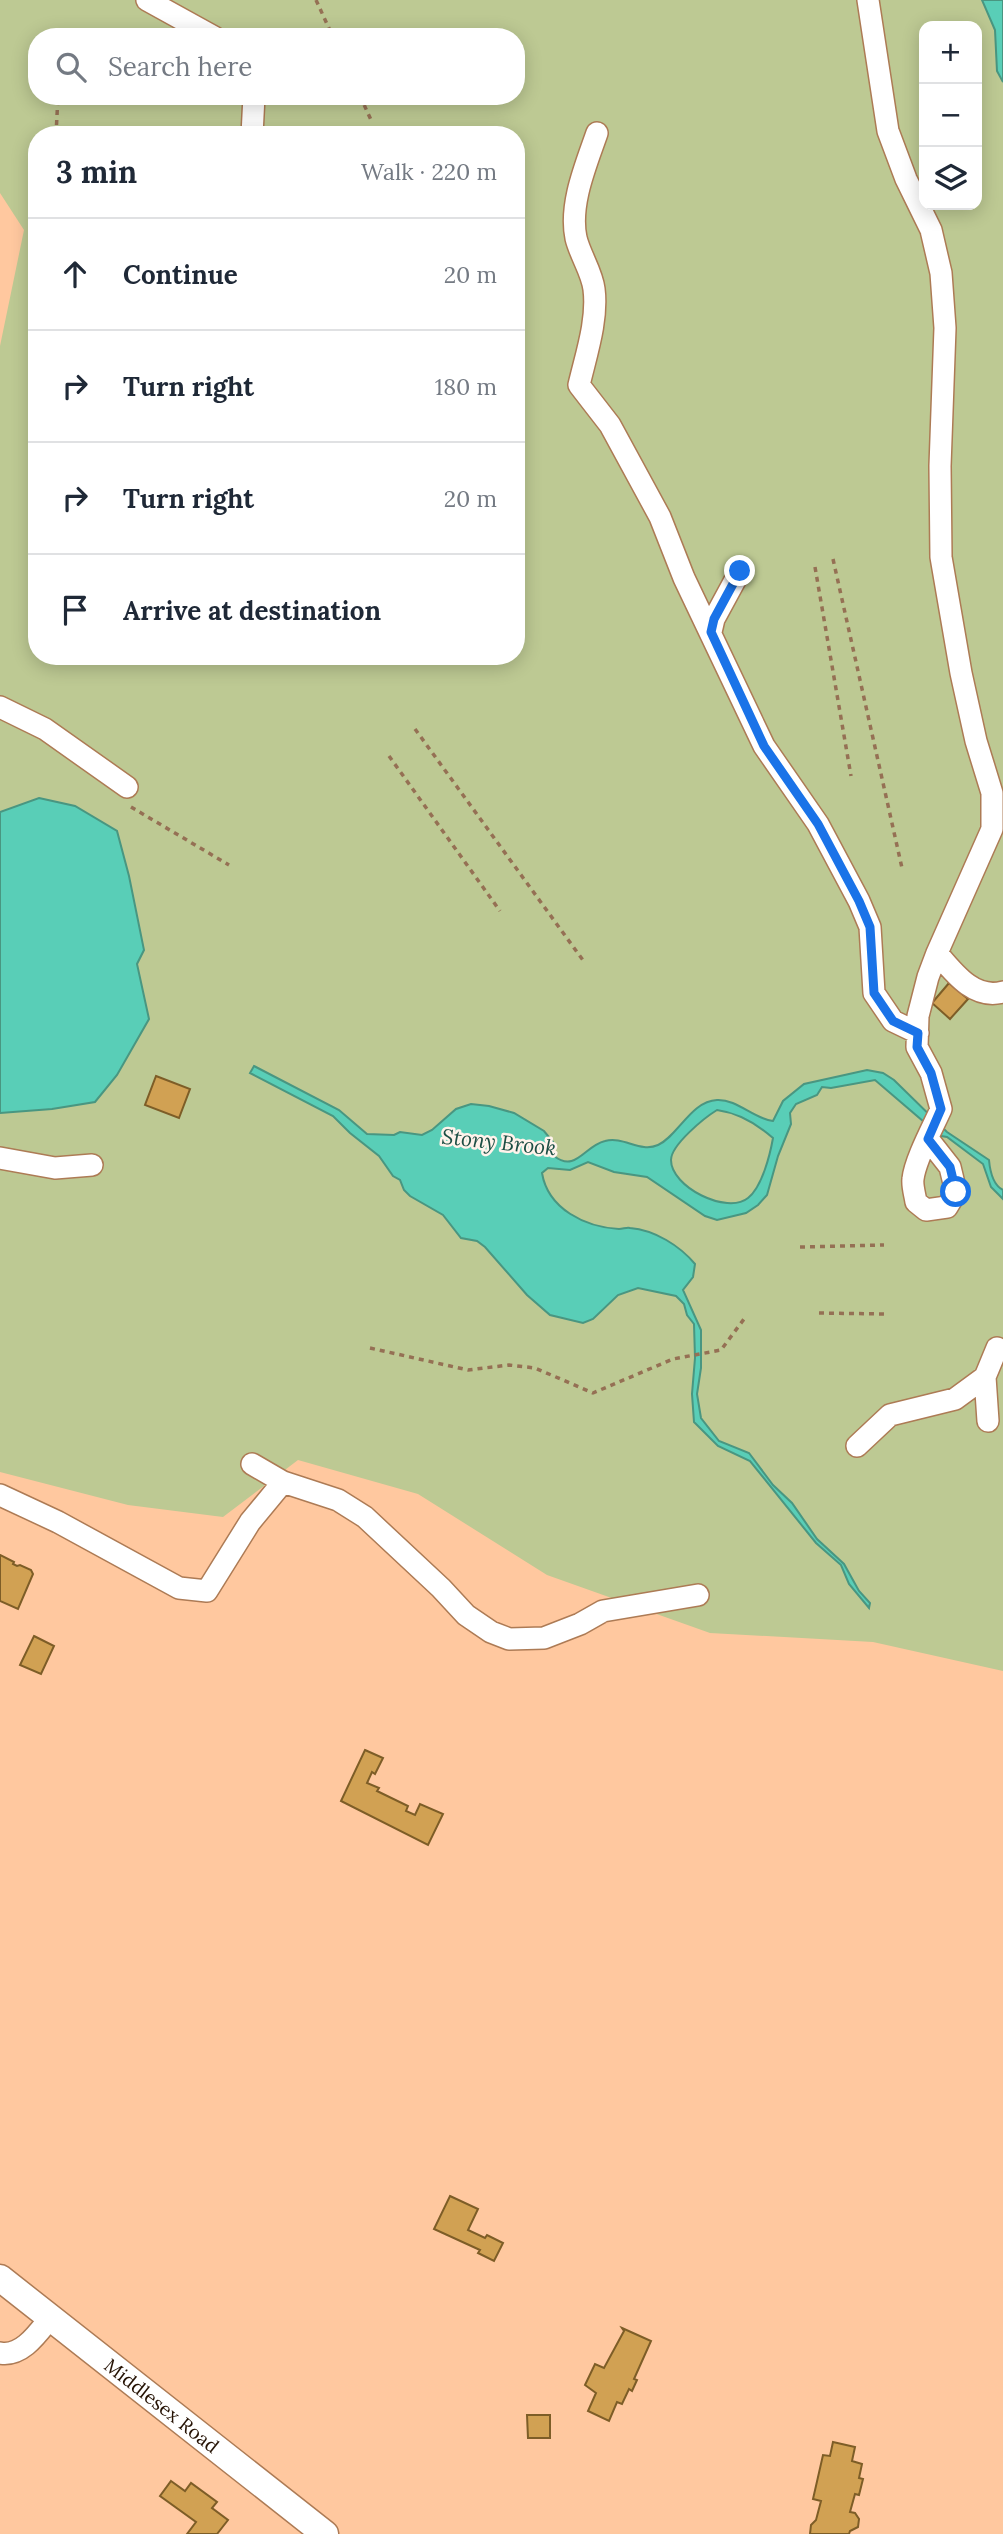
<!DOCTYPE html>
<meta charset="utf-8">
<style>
body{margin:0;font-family:Lora,serif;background:#f6f6f7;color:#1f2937}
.controls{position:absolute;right:21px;top:21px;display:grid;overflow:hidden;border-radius:14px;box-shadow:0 4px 18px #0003}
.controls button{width:63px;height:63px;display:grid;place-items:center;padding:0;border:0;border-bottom:2px solid #e0e1e3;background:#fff;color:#1f2937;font:35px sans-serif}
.stop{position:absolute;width:21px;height:21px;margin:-16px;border:5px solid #1a73e8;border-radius:50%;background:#fff}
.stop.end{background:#1a73e8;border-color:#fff;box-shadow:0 2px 7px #0008}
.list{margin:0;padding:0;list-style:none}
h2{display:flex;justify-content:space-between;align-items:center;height:91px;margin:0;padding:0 28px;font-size:30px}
h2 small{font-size:23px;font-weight:400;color:#747a83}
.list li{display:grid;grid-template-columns:46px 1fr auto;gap:21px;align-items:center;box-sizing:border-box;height:112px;padding:0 28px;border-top:2px solid #e0e1e3}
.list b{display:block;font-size:26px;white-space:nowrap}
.list em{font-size:23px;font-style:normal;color:#747a83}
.icon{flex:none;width:38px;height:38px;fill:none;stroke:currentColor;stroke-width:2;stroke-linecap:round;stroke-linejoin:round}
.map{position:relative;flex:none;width:1003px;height:2534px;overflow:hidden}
.search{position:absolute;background:#fff;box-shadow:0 4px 18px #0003;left:28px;top:28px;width:497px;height:77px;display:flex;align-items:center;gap:18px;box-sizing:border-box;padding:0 24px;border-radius:28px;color:#747a83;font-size:26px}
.panel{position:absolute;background:#fff;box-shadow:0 4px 18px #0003;left:28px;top:126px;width:497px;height:539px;border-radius:28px}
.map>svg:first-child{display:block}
.green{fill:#bdc993;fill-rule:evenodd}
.water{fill:#59ceb7;stroke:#499681;stroke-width:2;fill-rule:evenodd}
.building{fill:#d1a153;stroke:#7d5d27;stroke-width:2}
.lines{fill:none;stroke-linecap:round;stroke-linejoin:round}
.minor-casing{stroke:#ad7b55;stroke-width:24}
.major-casing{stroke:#ad7b55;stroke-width:29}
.path{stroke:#957054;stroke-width:3.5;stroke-dasharray:5 5;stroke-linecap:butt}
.minor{stroke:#fff;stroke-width:21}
.major{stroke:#fff;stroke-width:26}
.route{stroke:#1a73e8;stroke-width:9}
.labels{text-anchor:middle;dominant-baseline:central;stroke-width:5;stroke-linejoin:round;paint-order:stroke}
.street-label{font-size:19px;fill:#251204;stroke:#fff3eb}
.water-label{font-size:21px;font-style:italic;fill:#1c4e44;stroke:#fff3eb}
</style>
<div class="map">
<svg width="1003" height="2534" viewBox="0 0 1003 2534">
<rect width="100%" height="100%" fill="#ffc89f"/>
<!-- green -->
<path class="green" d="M0,0H1003V1671L873,1642L710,1633L547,1575L418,1494L298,1460L223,1517L128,1505L0,1472V346L24,230L0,193ZM924,26H977V205H924ZM37,37H516V96H37ZM37,135H516V656H37Z"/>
<!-- water -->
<path class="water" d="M982,0H1003V82L997,71L995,30Z
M39,798L75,806L117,831L129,876L144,950L137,964L149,1019L117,1075L95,1102L52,1109L0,1113V812Z
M254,1066L339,1110L367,1134L394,1135L400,1132L422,1135L432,1130L456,1109L471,1104L489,1106L514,1113L544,1131L553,1142L554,1156C576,1173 584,1146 605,1141C624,1136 640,1153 658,1145C678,1136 691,1101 717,1100C737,1099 754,1119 773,1121L783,1101L804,1084L867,1070L883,1073L894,1080L947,1132L989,1160C990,1171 993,1185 1003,1190V1199L991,1187L983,1164L947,1137L935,1135L924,1122L875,1080L831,1088L822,1087L817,1095L796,1104L790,1113L791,1124L778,1156L767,1195L758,1205L746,1213L717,1220L705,1216L647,1177L614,1172L588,1162L570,1170L548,1168L542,1173C548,1209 585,1227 619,1229C623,1229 627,1227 630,1228C655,1230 680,1246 695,1264L693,1277L683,1290L701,1330V1368L697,1394L701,1418L719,1441L749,1453L773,1485L792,1503L817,1539L844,1564L859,1591L870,1603L869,1608L849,1584L841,1565L816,1543L750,1461L718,1446L694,1422L692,1394L695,1358L694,1324L687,1315L684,1304L676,1296L638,1288L618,1295L593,1319L583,1323L550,1315L527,1295L485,1247L477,1241L461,1238L443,1215L410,1196L404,1190L400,1180L393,1176L379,1156L350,1133L333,1116L250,1073ZM717,1110C739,1113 757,1124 773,1138C770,1155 762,1187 748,1198C727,1215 671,1187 671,1160C671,1145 704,1118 717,1110Z"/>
<!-- building -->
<path class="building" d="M949,983L968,999L950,1019L932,1003Z
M156,1076L190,1089L179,1118L145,1105Z
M0,1555L14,1562L13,1564L17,1566L20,1565L31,1570L33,1574L18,1609L0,1601Z
M34,1636L54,1646L41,1674L20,1665Z
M365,1750L383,1758L375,1774L372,1772L367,1783L379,1788L377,1791L408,1806L406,1811L415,1815L420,1804L443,1814L428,1845L341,1801Z
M450,2196L478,2209L468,2230L485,2238L487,2235L503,2243L494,2261L478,2253L480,2250L434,2229Z
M622,2328L651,2341L634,2379L637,2380L632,2391L629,2389L622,2404L617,2402L609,2421L588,2411L596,2393L585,2385L595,2364L604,2368L624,2331Z
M527,2415H550V2438H528Z
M833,2442L855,2447L852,2461L862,2464L859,2478L863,2479L859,2495L855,2494L850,2512L855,2513L859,2519L858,2527L850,2531L849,2534H810L811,2525L816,2520L821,2501L813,2499L823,2455L830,2456Z
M171,2481L185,2491L191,2483L217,2502L212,2508L228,2520L217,2534H187L196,2522L160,2496Z"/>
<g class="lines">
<defs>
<path id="minor" d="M147,0L214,37
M868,0L888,131L906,179L931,230L941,273L945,328L940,466L941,557L961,673L976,741L992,793V829L937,953L928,977L918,1016L917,1047L931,1073L941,1109C933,1127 915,1160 913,1179C912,1186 915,1195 916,1202L926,1210L947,1207L956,1192L950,1167L928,1139
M597,133C586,165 569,204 576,238C580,255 592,272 594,289C598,320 586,355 579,385L610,425L660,517L684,578L764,746L818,824L859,901L870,927L874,993L893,1021L918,1033
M252,135L254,96
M711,632L714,619L740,571
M0,707L45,729L127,787
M937,953C954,973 974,1000 1003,992
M0,1158L55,1168L92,1165
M988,1421L985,1377L997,1348
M857,1446L890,1415L955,1399L985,1377
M252,1464L283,1482L338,1500L365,1517L441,1588L466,1615L491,1632L509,1639L544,1638L580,1624L603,1611L698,1595
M0,1495L58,1522L179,1588L207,1591L250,1522L283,1482
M0,2353C22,2357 38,2333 50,2318"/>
<g id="major">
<path id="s1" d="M0,2278L325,2534"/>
</g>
</defs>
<!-- minor casing -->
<use href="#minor" class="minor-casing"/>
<!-- major casing -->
<use href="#major" class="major-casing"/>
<!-- path -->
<path class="path" d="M316,0L333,37
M360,96L372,122
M56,135L58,96
M833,559L902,868
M815,567L851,776
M415,729L585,963
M389,756L500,911
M131,807L229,865
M800,1247L884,1245
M819,1313L885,1314
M370,1348L468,1370L509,1365L535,1368L593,1393L673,1359L721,1350L744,1319"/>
<!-- minor -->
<use href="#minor" class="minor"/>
<!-- major -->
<use href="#major" class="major"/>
</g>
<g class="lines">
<!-- route -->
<path class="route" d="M740,571L714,619L711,632L764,746L818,824L859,901L870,927L874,993L893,1021L918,1033L917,1047L931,1073L941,1109L928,1139L950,1167L956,1192"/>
</g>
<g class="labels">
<!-- street labels -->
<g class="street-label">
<text stroke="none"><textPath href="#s1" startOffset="206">Middlesex Road</textPath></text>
</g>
<!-- water labels -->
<g class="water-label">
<text transform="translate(499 1142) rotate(6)">Stony Brook</text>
</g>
</g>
</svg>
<div class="controls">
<button>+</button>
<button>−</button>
<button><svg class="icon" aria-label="layers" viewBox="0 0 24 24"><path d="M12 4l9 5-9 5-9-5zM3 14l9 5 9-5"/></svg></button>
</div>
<div class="stop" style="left:956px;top:1192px"></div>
<div class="stop end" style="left:740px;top:571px"></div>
<div class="search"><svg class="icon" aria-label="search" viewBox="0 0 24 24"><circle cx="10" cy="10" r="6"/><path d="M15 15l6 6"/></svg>Search here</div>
<section class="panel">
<h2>3 min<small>Walk · 220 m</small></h2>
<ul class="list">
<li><svg class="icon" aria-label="ahead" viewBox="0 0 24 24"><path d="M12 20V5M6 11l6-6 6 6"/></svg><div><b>Continue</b></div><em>20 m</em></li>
<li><svg class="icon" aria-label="right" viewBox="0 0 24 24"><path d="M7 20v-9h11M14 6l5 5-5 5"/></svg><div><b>Turn right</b></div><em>180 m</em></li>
<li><svg class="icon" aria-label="right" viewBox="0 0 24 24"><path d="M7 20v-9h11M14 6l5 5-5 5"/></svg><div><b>Turn right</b></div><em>20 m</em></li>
<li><svg class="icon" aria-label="arrive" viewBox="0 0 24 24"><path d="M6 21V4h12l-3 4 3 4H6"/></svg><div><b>Arrive at destination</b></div></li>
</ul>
</section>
</div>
